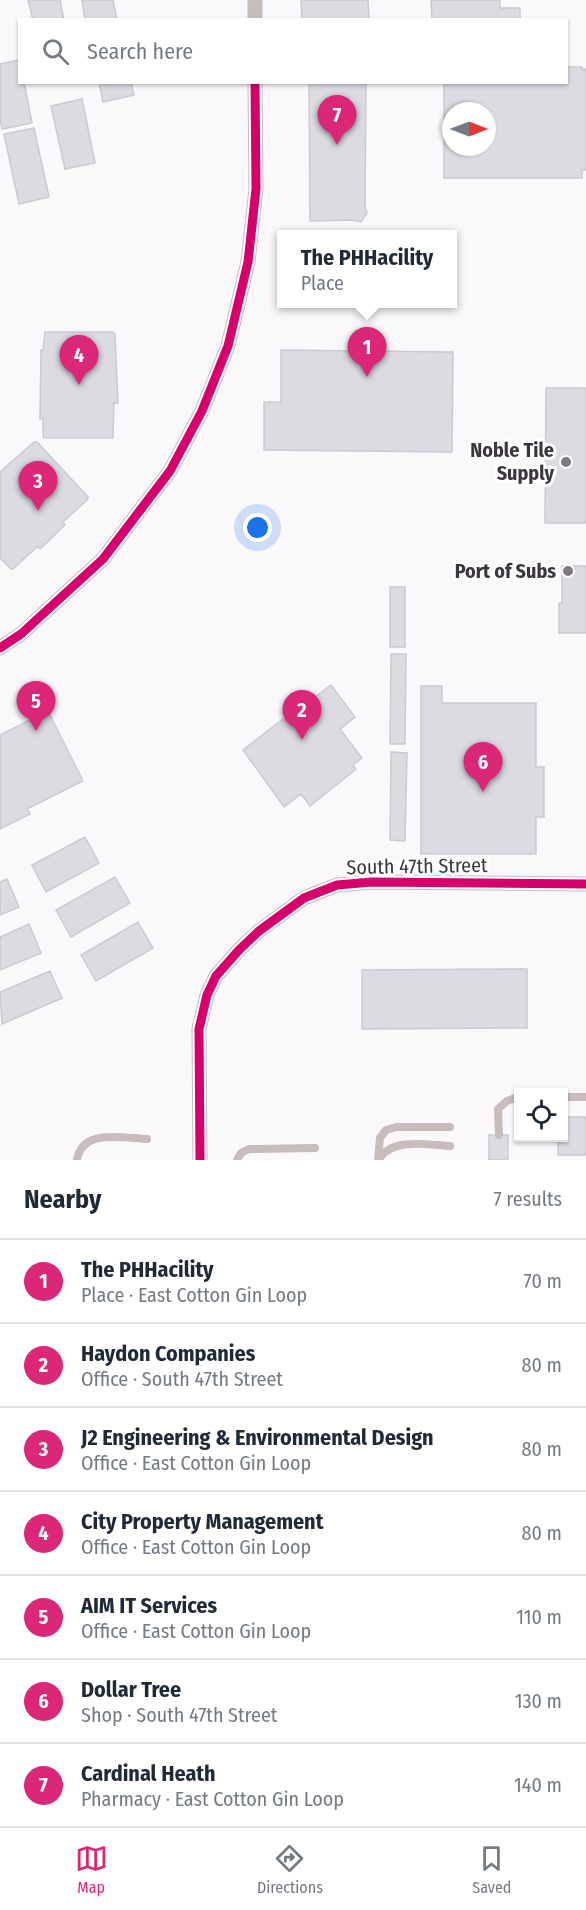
<!DOCTYPE html>
<meta charset="utf-8">
<style>
body{margin:0;font-family:"Fira Sans Condensed",sans-serif;background:#f2f2f3;color:#1f2937}
.controls{position:absolute;right:18px;bottom:18px;display:grid;overflow:hidden;border-radius:0px;box-shadow:0 2px 4px #0004}
.controls button{width:54px;height:54px;display:grid;place-items:center;padding:0;border:0;border-bottom:2px solid #e0e1e3;background:#fff;color:#1f2937;font:30px sans-serif}
.compass{position:absolute;left:442px;top:102px;width:54px;height:54px;border-radius:50%;background:#fff;box-shadow:0 2px 4px #0004;rotate:90deg}
.you{position:absolute;left:258px;top:528px;width:21px;height:21px;margin:-15px;border:4px solid #fff;border-radius:50%;background:#1a73e8;box-shadow:0 0 0 9px #1a73e833}
.badge{display:grid;place-items:center;width:39px;height:39px;border-radius:50%;background:#db2777;color:#fff;font-size:20px;font-weight:700}
.pin{position:absolute;translate:-50% -50px;filter:drop-shadow(0 2px 3px #0008)}
.pin::after{content:'';position:absolute;top:32px;width:21px;height:18px;background:inherit;clip-path:polygon(0 0,100% 0,50% 100%)}
.popup{position:absolute;left:277px;top:230px;width:180px;height:78px;box-sizing:border-box;display:grid;place-content:center;border-radius:0px;background:#fff;filter:drop-shadow(0 2px 4px #0005);font-size:20px;white-space:nowrap;color:#747a83}
.popup b{font-size:22px;color:#1f2937}
.popup::after{content:'';position:absolute;left:50%;top:100%;margin-left:-12px;border:12px solid transparent;border-top-color:#fff}
.list{margin:0;padding:0;list-style:none}
h2{display:flex;justify-content:space-between;align-items:center;height:78px;margin:0;padding:0 24px;font-size:26px}
h2 small{font-size:20px;font-weight:400;color:#747a83}
.list li{display:grid;grid-template-columns:39px 1fr auto;gap:18px;align-items:center;box-sizing:border-box;height:84px;padding:0 24px;border-top:2px solid #e0e1e3}
.list b{display:block;font-size:22px;white-space:nowrap}
.list p{margin:0;font-size:20px;white-space:nowrap;color:#747a83}
.list em{font-size:20px;font-style:normal;color:#747a83}
.icon{flex:none;width:33px;height:33px;fill:none;stroke:currentColor;stroke-width:2;stroke-linecap:round;stroke-linejoin:round}
.map{position:relative;flex:none;width:586px;height:1160px;overflow:hidden}
.search{position:absolute;background:#fff;box-shadow:0 2px 4px #0004;left:18px;right:18px;top:18px;height:66px;display:flex;align-items:center;gap:15px;box-sizing:border-box;padding:0 21px;border-radius:0px;color:#747a83;font-size:22px}
.sheet{height:666px;background:#fff}
nav{display:flex;justify-content:space-around;align-items:center;box-sizing:border-box;height:84px;border-top:2px solid #e0e1e3;background:#fff;font-size:16px;color:#747a83}
nav a{display:grid;justify-items:center;gap:3px}
nav .on{color:#db2777}
.map>svg:first-child{display:block}
.building{fill:#dddbe2;stroke:#cccad0;stroke-width:1.5;fill-rule:evenodd}
.lines{fill:none;stroke-linecap:round;stroke-linejoin:round}
.lane{stroke:#c8bcbd;stroke-width:8}
.street{stroke:#c8bcbd;stroke-width:15}
.cycleway-casing{stroke:#fff;stroke-width:13}
.cycleway{stroke:#d6006c;stroke-width:9}
.poi-dot{fill:#7e7980;stroke:#fff;stroke-width:2}
.labels{text-anchor:middle;dominant-baseline:central;stroke-width:6;stroke-linejoin:round;paint-order:stroke}
.poi-label{font-size:20px;font-weight:bold;fill:#3b353d;stroke:#fff;text-anchor:end}
.street-label{font-size:20px;fill:#3b353d;stroke:#fff}
</style>
<div class="map">
<svg width="586" height="1160" viewBox="0 0 586 1160">
<rect width="100%" height="100%" fill="#fbf8fc"/>
<!-- building -->
<path class="building" d="M28,0H60L64,20H33Z
M82,0H113L117,20H85Z
M301,0H368L369,20H302Z
M431,0H500V8H520V20H432Z
M19,60L20,82H24L32,123L2,129L0,119V64Z
M566,67H582V69H586V170H582V178H444V82H566ZM451,111H487V147H451Z
M99,82H131L134,95L103,102Z
M309,82H366L365,208L367,213L361,222L353,220L310,221Z
M82,99L95,163L65,169L51,106Z
M34,128L49,197L19,204L4,134Z
M45,332H113L115,334L118,403H114L113,438H44L43,436V419H40L41,350H43Z
M281,350L453,352L452,452L264,450V402H281Z
M546,388H586V523H545Z
M34,442H37L88,497L87,500L63,522L65,525L40,549L38,546L13,569H11L0,558V472Z
M562,566H586V633H559V603H562Z
M390,587H405V647H390Z
M391,654H406L405,744H390Z
M331,685L355,717L340,729L362,758L353,765L356,769L310,806L301,794L284,807L243,750L283,719L285,721L290,717L287,713L294,708L295,711L314,695L315,697Z
M421,686H442V703H536V767H544V817H536V854H421Z
M48,711L83,781L27,809L30,814L0,829V735Z
M391,752L407,753L405,841L390,840Z
M85,837L99,863L46,892L32,865Z
M115,877L130,903L71,937L56,910Z
M7,879L19,907L0,915V882Z
M138,922L153,948L96,981L81,955Z
M29,924L41,953L0,970V937Z
M527,969V1028L362,1029V970Z
M50,971L62,998L2,1024L0,992Z
M564,1117H586V1155H558V1140H551V1138H564Z
M489,1135H508V1160H489Z"/>
<g class="lines">
<!-- lane -->
<path class="lane" d="M564,1097H586
M499,1135L498,1109L507,1101L518,1097
M379,1159C393,1137 427,1145 450,1146
M77,1160C82,1128 123,1138 147,1139
M237,1160L241,1153L249,1149L315,1148
M378,1160L380,1138L386,1130L396,1127H450"/>
<!-- street -->
<path class="street" d="M255,0V20
M0,648L21,634L103,559L170,471L202,411L228,346L248,262L256,189L255,82
M200,1160L199,1029L207,995L216,976L239,950L259,931L304,898L337,885L372,882L586,884"/>
<defs>
<path id="cycleway" d="M0,648L21,634L103,559L170,471L202,411L228,346L248,262L256,189L255,82
M200,1160L199,1029L207,995L216,976L239,950L259,931L304,898L337,885L372,882L586,884"/>
</defs>
<!-- cycleway casing -->
<use href="#cycleway" class="cycleway-casing"/>
<!-- cycleway -->
<use href="#cycleway" class="cycleway"/>
</g>
<!-- markers -->
<g class="poi-dot">
<circle cx="566" cy="462" r="6"/>
<circle cx="568" cy="571" r="6"/>
</g>
<g class="labels">
<!-- poi labels -->
<g class="poi-label">
<text x="554" y="450">Noble Tile<tspan x="554" dy="23">Supply</tspan></text>
<text x="556" y="571">Port of Subs</text>
</g>
<!-- street labels -->
<g class="street-label">
<text transform="translate(417 866) rotate(-1)">South 47th Street</text>
</g>
</g>
</svg>
<div class="controls">
<button><svg class="icon" aria-label="locate" viewBox="0 0 24 24"><circle cx="12" cy="12" r="6"/><path d="M12 2v4M12 18v4M2 12h4M18 12h4"/></svg></button>
</div>
<svg class="compass" viewBox="-18 -18 36 36"><path d="M0-13l5 13h-10z" fill="#e53935"/><path d="M0 13l5-13h-10z" fill="#747a83"/></svg>
<div class="you"></div>
<div class="pin badge" style="left:367px;top:377px">1</div>
<div class="popup"><b>The PHHacility</b>Place</div>
<div class="pin badge" style="left:302px;top:740px">2</div>
<div class="pin badge" style="left:38px;top:511px">3</div>
<div class="pin badge" style="left:79px;top:385px">4</div>
<div class="pin badge" style="left:36px;top:731px">5</div>
<div class="pin badge" style="left:483px;top:792px">6</div>
<div class="pin badge" style="left:337px;top:145px">7</div>
<div class="search"><svg class="icon" aria-label="search" viewBox="0 0 24 24"><circle cx="10" cy="10" r="6"/><path d="M15 15l6 6"/></svg>Search here</div>
</div>
<section class="sheet">
<h2>Nearby<small>7 results</small></h2>
<ul class="list">
<li><span class="badge">1</span><div><b>The PHHacility</b><p>Place · East Cotton Gin Loop</p></div><em>70 m</em></li>
<li><span class="badge">2</span><div><b>Haydon Companies</b><p>Office · South 47th Street</p></div><em>80 m</em></li>
<li><span class="badge">3</span><div><b>J2 Engineering &amp; Environmental Design</b><p>Office · East Cotton Gin Loop</p></div><em>80 m</em></li>
<li><span class="badge">4</span><div><b>City Property Management</b><p>Office · East Cotton Gin Loop</p></div><em>80 m</em></li>
<li><span class="badge">5</span><div><b>AIM IT Services</b><p>Office · East Cotton Gin Loop</p></div><em>110 m</em></li>
<li><span class="badge">6</span><div><b>Dollar Tree</b><p>Shop · South 47th Street</p></div><em>130 m</em></li>
<li><span class="badge">7</span><div><b>Cardinal Heath</b><p>Pharmacy · East Cotton Gin Loop</p></div><em>140 m</em></li>
</ul>
</section>
<nav>
<a class="on"><svg class="icon" aria-label="map" viewBox="0 0 24 24"><path d="M3 6l6-2 6 2 6-2v14l-6 2-6-2-6 2zM9 4v14M15 6v14"/></svg>Map</a>
<a><svg class="icon" aria-label="directions" viewBox="0 0 24 24"><path d="M12 3l9 9-9 9-9-9zM9 14v-3h6M13 9l2 2-2 2"/></svg>Directions</a>
<a><svg class="icon" aria-label="saved" viewBox="0 0 24 24"><path d="M7 4h10v16l-5-4-5 4z"/></svg>Saved</a>
</nav>
